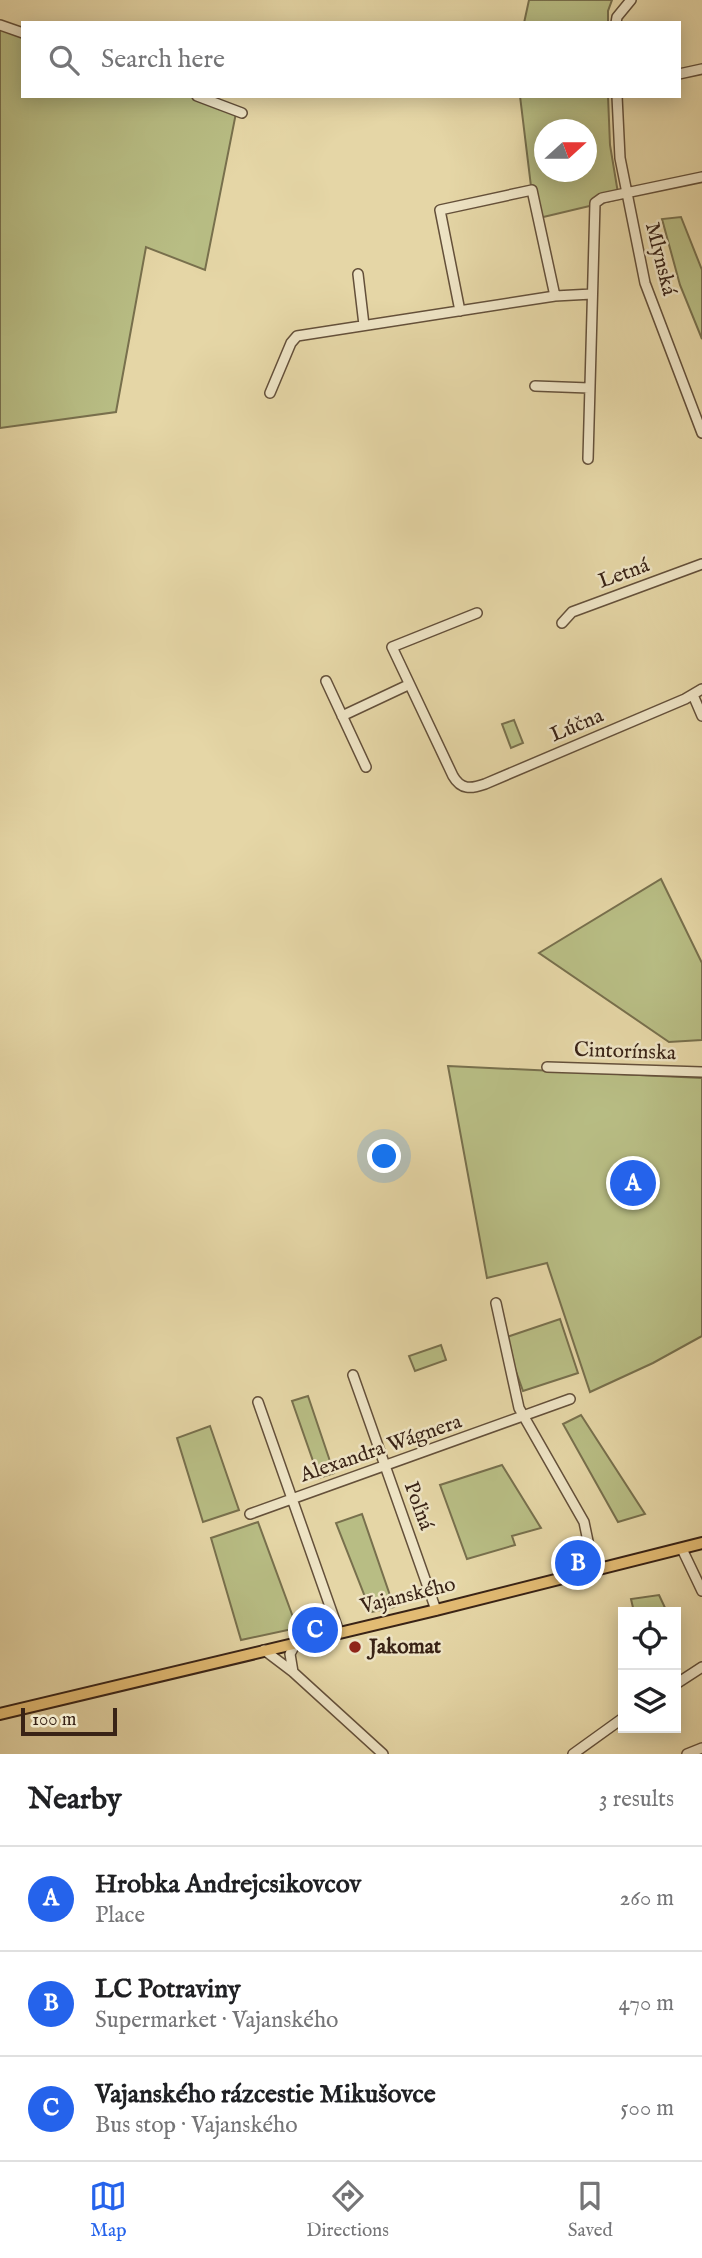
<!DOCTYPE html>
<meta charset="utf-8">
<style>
body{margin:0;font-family:"IM FELL English",serif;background:#f2f2f2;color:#202124}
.controls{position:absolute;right:21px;bottom:21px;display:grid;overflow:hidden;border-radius:0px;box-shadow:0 4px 18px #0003}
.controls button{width:63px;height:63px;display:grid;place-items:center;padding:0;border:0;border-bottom:2px solid #e0e0e0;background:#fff;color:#202124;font:35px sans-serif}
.compass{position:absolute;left:534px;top:119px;width:63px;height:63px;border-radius:50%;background:#fff;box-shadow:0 4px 18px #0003;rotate:69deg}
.scale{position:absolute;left:21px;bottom:18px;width:96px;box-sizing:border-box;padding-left:7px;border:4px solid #392316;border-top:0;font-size:19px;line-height:24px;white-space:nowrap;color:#392316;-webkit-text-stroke:5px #eee4c5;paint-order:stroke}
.you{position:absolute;left:385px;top:1157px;width:24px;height:24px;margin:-18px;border:5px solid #fff;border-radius:50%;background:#1a73e8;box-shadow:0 0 0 10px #1a73e833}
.badge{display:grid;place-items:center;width:46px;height:46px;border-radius:50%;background:#2563eb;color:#fff;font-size:23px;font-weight:700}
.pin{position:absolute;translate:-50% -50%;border:4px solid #fff;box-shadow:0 2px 7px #0006}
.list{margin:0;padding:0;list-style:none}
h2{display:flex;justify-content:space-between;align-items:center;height:91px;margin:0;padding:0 28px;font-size:30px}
h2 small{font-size:23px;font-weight:400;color:#757577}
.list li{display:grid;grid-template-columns:46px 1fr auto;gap:21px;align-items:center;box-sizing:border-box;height:105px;padding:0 28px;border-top:2px solid #e0e0e0}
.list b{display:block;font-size:26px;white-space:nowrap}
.list p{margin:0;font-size:23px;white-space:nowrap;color:#757577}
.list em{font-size:23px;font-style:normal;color:#757577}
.icon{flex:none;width:38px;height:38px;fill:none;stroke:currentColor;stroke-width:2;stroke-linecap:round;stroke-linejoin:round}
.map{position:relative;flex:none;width:702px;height:1754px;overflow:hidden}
.search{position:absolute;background:#fff;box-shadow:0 4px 18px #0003;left:21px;right:21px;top:21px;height:77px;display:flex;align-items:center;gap:18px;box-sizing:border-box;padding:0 24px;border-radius:0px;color:#757577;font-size:26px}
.sheet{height:406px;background:#fff}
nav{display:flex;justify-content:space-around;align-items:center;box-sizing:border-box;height:98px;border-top:2px solid #e0e0e0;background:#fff;font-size:19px;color:#757577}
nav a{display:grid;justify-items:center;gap:4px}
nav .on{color:#2563eb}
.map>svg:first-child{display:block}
.green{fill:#b8bd84;stroke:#78704d;stroke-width:2;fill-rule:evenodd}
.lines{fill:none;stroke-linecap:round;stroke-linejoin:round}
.minor-casing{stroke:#64503a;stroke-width:12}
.major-casing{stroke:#392316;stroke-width:14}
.minor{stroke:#eee4c5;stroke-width:9}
.major{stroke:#e2bb73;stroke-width:10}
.poi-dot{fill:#8f2418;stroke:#eee4c5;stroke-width:2.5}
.labels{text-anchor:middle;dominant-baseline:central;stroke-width:5;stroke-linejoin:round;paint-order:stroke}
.street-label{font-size:21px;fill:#392316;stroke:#eee4c5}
.poi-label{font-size:21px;font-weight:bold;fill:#392316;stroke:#eee4c5;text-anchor:start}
</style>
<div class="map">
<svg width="702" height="1754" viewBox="0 0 702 1754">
<rect width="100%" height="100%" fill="#e5d6a6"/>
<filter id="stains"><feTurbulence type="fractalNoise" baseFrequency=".00286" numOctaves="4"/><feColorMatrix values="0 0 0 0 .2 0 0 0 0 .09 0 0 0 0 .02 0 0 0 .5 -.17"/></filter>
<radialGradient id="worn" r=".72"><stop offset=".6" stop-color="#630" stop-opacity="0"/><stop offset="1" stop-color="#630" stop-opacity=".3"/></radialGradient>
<!-- green -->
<path class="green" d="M529,0H612L608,11V23H524Z
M0,27L23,35V96H190L236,113L205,270L146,247L116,412L0,428Z
M520,96H608L610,145L619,199L535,219ZM544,130H586V172H544Z
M681,217L702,270V339L680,285L662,219Z
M514,720L523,743L511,748L502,724Z
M661,879L702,963V1040L669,1042L539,953Z
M448,1066L702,1078V1336L653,1363L590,1392L547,1263L487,1278Z
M560,1319L578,1373L523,1391L504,1338Z
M441,1345L446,1360L415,1371L409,1356Z
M308,1396L334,1473L319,1478L292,1401Z
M581,1415L645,1514L618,1522L563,1424Z
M210,1426L239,1510L203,1522L177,1438Z
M502,1465L541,1528L512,1536L515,1545L467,1559L440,1485Z
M362,1514L394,1607L371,1612L336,1523Z
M258,1522L297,1628L241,1640L211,1538Z
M659,1595L667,1612H634L631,1599Z"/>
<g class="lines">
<defs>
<path id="minor" d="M616,23L617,17L631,0
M0,25L23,33
M679,74L702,69
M197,96L242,113
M617,96L620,158L645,283L702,433
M358,274L364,325
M460,311L440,210L532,190L555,296L592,294
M535,386L589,388
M270,393L291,343L297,336L555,296
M588,459L595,203L602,198L702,177
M477,613L392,647L453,776C461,790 471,789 485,784L685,699L702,689
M562,623L572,612L702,564
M326,681L366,767
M693,695L702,716
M342,716L408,685
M547,1067L702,1072
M496,1303L519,1408L584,1522L594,1570
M353,1375L436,1610
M258,1402L339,1632
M250,1514L570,1399
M682,1549L702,1591
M264,1650L293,1672L383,1754
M293,1672L290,1654L296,1643
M676,1684L702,1667
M573,1754L623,1718
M687,1754L702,1748"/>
<path id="major" d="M0,1714L436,1610L702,1543"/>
</defs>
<!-- minor casing -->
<use href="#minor" class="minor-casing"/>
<!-- major casing -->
<use href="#major" class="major-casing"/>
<!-- minor -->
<use href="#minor" class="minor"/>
<!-- major -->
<use href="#major" class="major"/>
</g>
<!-- markers -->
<circle class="poi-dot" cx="355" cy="1647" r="7"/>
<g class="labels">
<!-- street labels -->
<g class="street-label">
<text transform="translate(660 259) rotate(76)">Mlynská</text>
<text transform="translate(624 574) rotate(-20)">Letná</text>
<text transform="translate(577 726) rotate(-23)">Lúčna</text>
<text transform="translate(625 1052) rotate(2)">Cintorínska</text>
<text transform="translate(381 1449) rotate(-19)">Alexandra Wágnera</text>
<text transform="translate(418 1506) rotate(70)">Poľná</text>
<text transform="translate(408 1596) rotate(-14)">Vajanského</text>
</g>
<!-- poi labels -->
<g class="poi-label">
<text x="369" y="1647">Jakomat</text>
</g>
</g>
<rect width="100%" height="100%" filter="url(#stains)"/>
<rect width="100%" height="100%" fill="url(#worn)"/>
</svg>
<div class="controls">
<button><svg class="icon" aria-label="locate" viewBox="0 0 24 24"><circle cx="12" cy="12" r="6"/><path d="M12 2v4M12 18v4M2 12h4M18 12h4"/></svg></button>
<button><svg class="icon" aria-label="layers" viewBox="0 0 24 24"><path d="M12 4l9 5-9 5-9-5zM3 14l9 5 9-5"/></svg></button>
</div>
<svg class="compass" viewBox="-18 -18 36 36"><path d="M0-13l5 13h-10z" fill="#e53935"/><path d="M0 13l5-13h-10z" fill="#757577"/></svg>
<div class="scale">100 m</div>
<div class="you"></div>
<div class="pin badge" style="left:633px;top:1183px">A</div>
<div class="pin badge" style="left:578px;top:1563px">B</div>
<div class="pin badge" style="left:315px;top:1630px">C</div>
<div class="search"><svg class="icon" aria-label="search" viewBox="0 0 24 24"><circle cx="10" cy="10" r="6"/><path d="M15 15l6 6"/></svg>Search here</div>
</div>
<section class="sheet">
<h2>Nearby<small>3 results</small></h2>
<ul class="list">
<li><span class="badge">A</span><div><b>Hrobka Andrejcsikovcov</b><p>Place</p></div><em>260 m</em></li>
<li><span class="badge">B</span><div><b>LC Potraviny</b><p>Supermarket · Vajanského</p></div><em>470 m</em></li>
<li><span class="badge">C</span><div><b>Vajanského rázcestie Mikušovce</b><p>Bus stop · Vajanského</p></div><em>500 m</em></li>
</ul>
</section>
<nav>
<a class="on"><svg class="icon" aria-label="map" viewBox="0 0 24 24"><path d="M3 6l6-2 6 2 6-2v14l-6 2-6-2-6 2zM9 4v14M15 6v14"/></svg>Map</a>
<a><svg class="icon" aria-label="directions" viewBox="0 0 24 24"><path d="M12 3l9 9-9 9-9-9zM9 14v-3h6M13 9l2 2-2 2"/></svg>Directions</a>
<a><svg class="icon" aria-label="saved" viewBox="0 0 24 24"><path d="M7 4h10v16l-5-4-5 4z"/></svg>Saved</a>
</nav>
